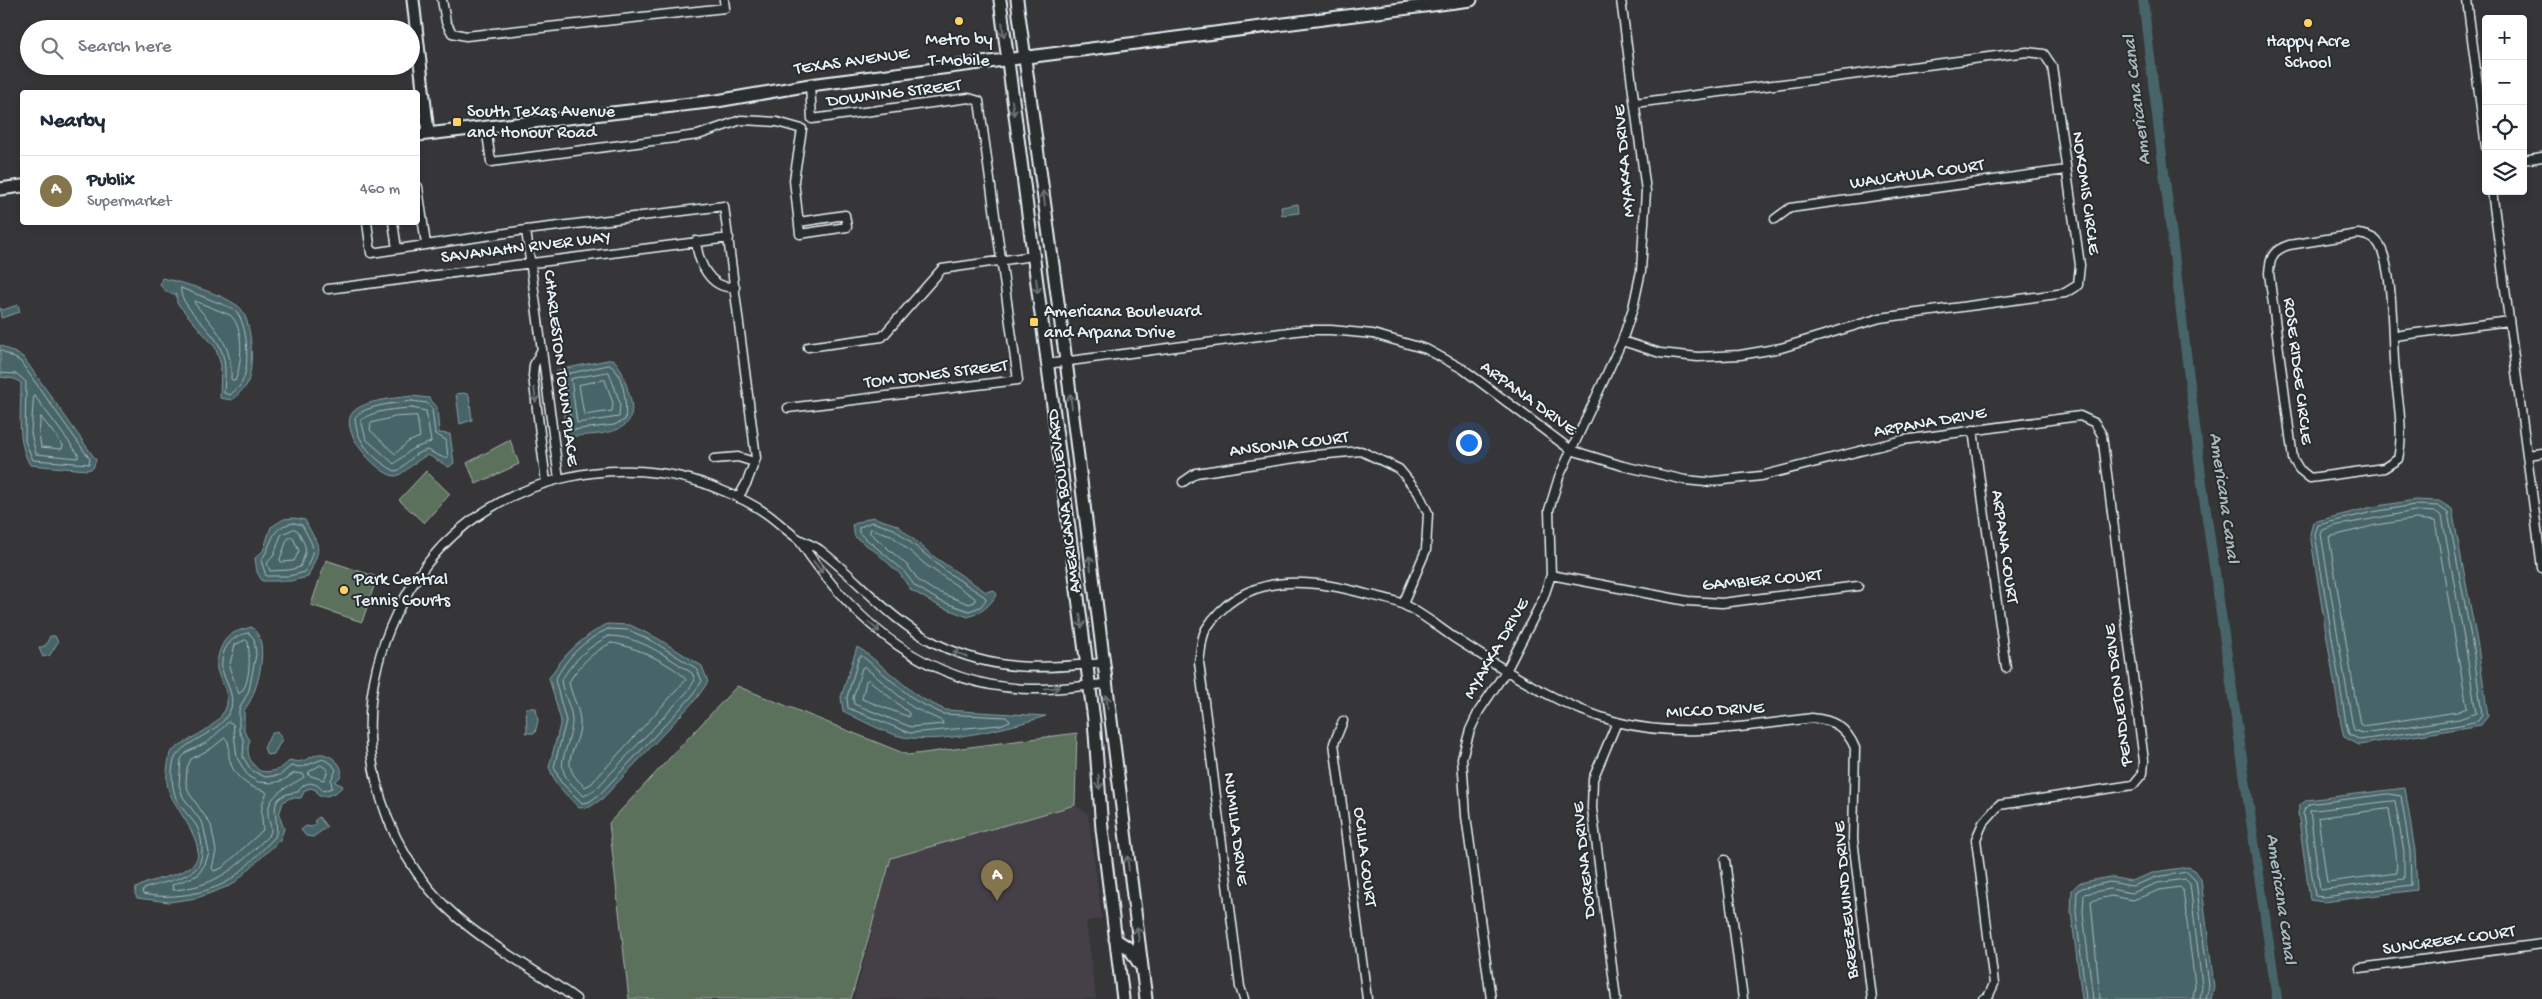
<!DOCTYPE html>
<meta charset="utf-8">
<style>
body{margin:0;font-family:"Gochi Hand",sans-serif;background:#f2f2f3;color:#1f2937}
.controls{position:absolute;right:15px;top:15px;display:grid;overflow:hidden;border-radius:5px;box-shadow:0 2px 8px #0003}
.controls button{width:45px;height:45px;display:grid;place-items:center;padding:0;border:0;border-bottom:1px solid #e0e1e3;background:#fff;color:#1f2937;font:25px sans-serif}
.you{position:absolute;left:1468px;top:442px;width:18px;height:18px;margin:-12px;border:4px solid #fff;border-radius:50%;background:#1a73e8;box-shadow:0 0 0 8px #1a73e833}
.badge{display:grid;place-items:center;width:32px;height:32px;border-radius:50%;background:#84754c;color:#fff;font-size:16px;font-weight:700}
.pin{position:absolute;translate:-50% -41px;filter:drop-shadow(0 1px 2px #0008)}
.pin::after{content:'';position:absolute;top:26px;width:18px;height:15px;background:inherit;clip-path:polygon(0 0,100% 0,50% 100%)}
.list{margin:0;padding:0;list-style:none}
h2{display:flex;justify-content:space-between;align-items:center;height:65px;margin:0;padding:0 20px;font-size:21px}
h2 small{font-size:16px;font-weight:400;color:#747a83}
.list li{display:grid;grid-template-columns:32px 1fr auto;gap:15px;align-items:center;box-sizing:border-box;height:70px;padding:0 20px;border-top:1px solid #e0e1e3}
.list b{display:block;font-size:19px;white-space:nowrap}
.list p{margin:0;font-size:16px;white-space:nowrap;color:#747a83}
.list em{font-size:16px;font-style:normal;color:#747a83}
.icon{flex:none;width:28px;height:28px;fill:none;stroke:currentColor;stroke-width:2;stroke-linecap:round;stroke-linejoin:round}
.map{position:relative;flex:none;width:2542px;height:999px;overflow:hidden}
.search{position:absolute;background:#fff;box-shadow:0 2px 8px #0003;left:20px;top:20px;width:400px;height:55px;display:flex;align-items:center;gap:12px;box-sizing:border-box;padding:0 18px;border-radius:28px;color:#747a83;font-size:19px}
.panel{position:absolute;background:#fff;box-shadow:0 2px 8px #0003;left:20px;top:90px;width:400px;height:135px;border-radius:5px}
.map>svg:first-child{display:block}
.built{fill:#454046}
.green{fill:#5b715c;stroke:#a2b1aa}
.water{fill:#476568;stroke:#879da2}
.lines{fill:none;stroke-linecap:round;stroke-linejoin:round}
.shore{stroke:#a8b9be;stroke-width:1}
.canal{stroke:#476568;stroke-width:10}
.street-casing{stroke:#e8f1f8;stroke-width:11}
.secondary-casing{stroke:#e8f1f8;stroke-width:15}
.street{stroke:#2a2d2e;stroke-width:8}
.secondary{stroke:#2a2d2e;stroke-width:11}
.oneway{stroke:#6c7275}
.poi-dot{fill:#ffd166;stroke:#2a2d2e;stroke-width:2}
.labels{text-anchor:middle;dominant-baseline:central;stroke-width:4;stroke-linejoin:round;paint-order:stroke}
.poi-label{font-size:18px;fill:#e8f1f8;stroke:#2a2d2e;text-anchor:start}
.street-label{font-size:18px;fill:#e8f1f8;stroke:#2a2d2e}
.water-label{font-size:19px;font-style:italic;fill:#a8b9be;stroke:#2a2d2e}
</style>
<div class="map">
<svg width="2542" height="999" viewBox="0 0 2542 999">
<rect width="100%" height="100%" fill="#363639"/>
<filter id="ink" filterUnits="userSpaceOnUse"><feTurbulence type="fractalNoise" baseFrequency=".02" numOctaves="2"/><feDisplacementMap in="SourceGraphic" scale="10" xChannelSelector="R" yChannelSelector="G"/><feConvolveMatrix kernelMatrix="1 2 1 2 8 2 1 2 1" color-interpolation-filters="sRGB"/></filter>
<g filter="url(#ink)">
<!-- built -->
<path class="built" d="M1075,805L1088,814L1102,919L1086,921L1096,999H854L891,858Z"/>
<!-- green -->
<path class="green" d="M510,440L519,464L476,484L467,463Z
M426,471L450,494L424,523L399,500Z
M326,560L377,577L362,622L311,605Z
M737,686L908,755L1077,733L1075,805L891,858L851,999H629L609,823Z"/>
<!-- water -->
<path class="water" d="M1298,204L1299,213L1282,215L1281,207Z
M162,278C184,283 220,293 238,306C253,317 255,371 246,386C242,391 236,396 232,400L220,398L221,365L215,347L177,303L176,294C169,294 165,291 160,285Z
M18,305L20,312L1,318L0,308L3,310Z
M0,345L23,357L96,460L93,468L87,470L30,465C16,440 21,411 21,383L15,379L0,377Z
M613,359C623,369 625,381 629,394C644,438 596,433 567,437L557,370Z
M464,393L469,395L472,420L460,424L456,394Z
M412,396L429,398L437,407L439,433L450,434L454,463L449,467L428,455C418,458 400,478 394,476C376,473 337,429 353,412C364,400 397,398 412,396Z
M2415,500L2439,501L2452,509L2478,647L2488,716L2481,725L2359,745L2344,737L2341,724L2310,534L2313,522L2372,507Z
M872,517L897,525L933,556L986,592L993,590L997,594C989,607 982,612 968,617L939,606L911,590L900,574L876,552L855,537L852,525Z
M294,518L305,520C321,552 322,543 308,577L290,581H262L257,572L255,558L263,551L271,527L284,519Z
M607,624L630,625L657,638L702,666L708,682L696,699L603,798L590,807L579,808L556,784L549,767L561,721L549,678C565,653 581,638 607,624Z
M252,627C254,630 258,634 259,637C267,655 256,697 244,710V731L250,740C245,753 250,763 260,771C273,773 281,770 290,760C304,765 307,757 319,754C327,752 347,765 340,777C339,779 336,780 335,782L343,786C337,793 329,797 319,796L316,790L311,788L305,790L301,798H290L283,802L279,815L284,829L280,840L232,885L197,898L169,902L137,898L135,894L136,888C152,878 177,877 190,867C215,850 172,807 168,788C165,777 168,764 170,753C186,738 214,731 225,710C232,695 220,683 217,669C216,663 218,656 220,650C226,634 235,631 252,627Z
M50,636H55L58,642L50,655L43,657L39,648L46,645Z
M857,647L865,652L919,697L945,710L1046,716C1008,728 951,742 911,738C891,737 861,720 843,711L841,697Z
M526,708H536L538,721L535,733H525L527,730Z
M277,731L282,739L274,754L267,755L264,748L271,734Z
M2405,788L2415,851L2417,890L2324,902L2310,900L2298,813L2300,805L2307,800Z
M319,817L327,827L313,837L306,836L301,830L306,826L312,827L316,824L314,821Z
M2188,867L2195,870L2201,879L2214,987L2211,999H2082L2071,912L2072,890L2079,883L2110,877L2131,881L2155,872Z"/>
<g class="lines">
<!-- shore -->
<path class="shore" d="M181,288L234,309C248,321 251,368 241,384C239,388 233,392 230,395L224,393C225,376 227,363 220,347C213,330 177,304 181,288Z
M195,301L230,315C245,327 242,365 235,381L231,379C233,345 216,329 195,304Z
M0,350L20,361L90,459L89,464L33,460L25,441L26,382L17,374L0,373
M609,365C624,371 627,405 625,420L614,425L572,430L564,375Z
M609,372L620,403L619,417L577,423L571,379Z
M605,380L613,403L612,411L584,415L579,385Z
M34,395L78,454V458L36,454L31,433Z
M412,401L427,403L432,409L435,434L446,440L448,457L444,458L427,450L416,454L399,470L395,471C374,460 356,442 355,418C363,405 398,403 412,401Z
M412,408L426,411L431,442L412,449L394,464L366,439L361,420C374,410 396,409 412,408Z
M417,416L420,437L408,442L395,454L370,430L371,423L394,417Z
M41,417L63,445L62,449L41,447L39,433Z
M2415,505L2438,506L2448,513L2473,648L2482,715L2478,721L2460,725L2360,740L2349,734L2346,723L2315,534L2318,525L2373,512Z
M2415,511L2436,512L2442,516L2466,649L2476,713L2459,719L2362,733L2354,730L2352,722L2321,534L2323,530L2334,526Z
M2416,519L2435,521L2467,708L2457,712L2363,726L2360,724L2356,703L2329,537L2376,525Z
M872,522L894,529L947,572L985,597L986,600L980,607L969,611L940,601L915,586L903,570L859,533V528Z
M294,523L302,525C315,550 316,545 305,572L289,576H266L261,560C274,544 269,526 294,523Z
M294,529L298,531C307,549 308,547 300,567L289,570L270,571L267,563L274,555L281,535Z
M871,529L891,535L926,565L975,598V602L969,604L933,590L919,581L908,566L870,533Z
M290,537L293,538L299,551L294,561L281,562L280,559L287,540Z
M608,629L629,630L654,642L697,669L702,681L692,696L600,794L589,802L582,803L560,781L554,767L566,721L555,680C567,657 584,640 608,629Z
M249,633L254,639L256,654L249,690L239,710V731L244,741L243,757L251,770L265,777L280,775L291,766L302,767L323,759L332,764L336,770L331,780L332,788L323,791C315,781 305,780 298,792C261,796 282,818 275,837C261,851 246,868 230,880C208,894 168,900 143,894L142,891L146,888C160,883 180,880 193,871C206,863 203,837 196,825C190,816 180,808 176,798C172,787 171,775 173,764C177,740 222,736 231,708C235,693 224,681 222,668C220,649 232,635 249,633Z
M609,636C640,636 667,657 692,673L695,680L687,692L596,789L584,796C547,765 568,760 572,723C573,710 563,694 561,681C573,660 588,647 609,636Z
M246,640L248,642C250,656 251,685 239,694L229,667L235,645Z
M611,643C629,644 676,665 686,680L591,784L585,787C553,760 582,750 580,720C579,707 571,695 569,682C579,665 593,652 611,643Z
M862,656L916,701L943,714L1006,717L1010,721L1000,725L910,733L848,708L847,697L859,657Z
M865,667L912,707L942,721L943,724L911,727L854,704L853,698L862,668Z
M869,680L909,713V717L862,699L866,681Z
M229,722L233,724L237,758L248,776L258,782L273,783L284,780L294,773L303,774L304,777C290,787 268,792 268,814C268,822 273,826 270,834C240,864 218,887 173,890L172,885L198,875L205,864L209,853L203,824L183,797L179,785L181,759L187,752L208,742Z
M225,738C231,743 228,749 229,756C232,776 247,787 265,791L267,793C259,807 262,816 263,830L222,868L214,871L212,868L216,851L211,825L189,793L186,783L187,768L191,759L212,748Z
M321,765L328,770L324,780L308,775L309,772Z
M2389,794L2401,796L2410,852L2411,885L2324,897L2315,896L2303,814L2305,808L2310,804Z
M2395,801L2404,852V879L2320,890L2310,811Z
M2389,809L2396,853L2397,873L2327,882L2318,818Z
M2086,999L2076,912L2077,891L2082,888L2110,882L2132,886L2157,877L2187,872L2196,881L2209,986L2206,999
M2093,999L2083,912L2084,894L2110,889L2132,893L2158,883L2185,879L2190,884L2202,986L2200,999
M2100,999L2091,901L2111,896L2133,900L2160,890L2180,887L2183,890L2195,985L2193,999"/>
<!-- canal -->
<path class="canal" d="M2143,0L2202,484L2277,999"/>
<defs>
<path id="street" d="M442,0L446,22L452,33L466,36L725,8L724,0
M2467,0L2486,147
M486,127L491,162L698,135L741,120L777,122L802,129L794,180L800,234L847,227L845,215L799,222
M2523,160L2542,157
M418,187L426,245
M2492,191L2542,568
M1775,219L1790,208L2066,170
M367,222L371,253L526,230L724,206L756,458L747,482L738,498
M393,222L397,249
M526,230L559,479
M2358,234C2366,235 2376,237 2380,246C2393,272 2392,330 2394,360C2396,393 2405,427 2398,459L2384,468L2310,478L2299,469L2293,459L2269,273C2270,257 2273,250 2289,245Z
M696,241C698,262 710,290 735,287
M328,289L729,238
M2394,336L2509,321
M1622,341L1660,353L1698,357L1740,355L1781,348L1880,318L2065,293L2078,285L2080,265L2052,66L2044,54L2027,52L1635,103
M808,347L882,337L942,269L1033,256
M542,349L534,365L533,376L546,483
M1047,364L1304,330H1331L1373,334L1426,349L1463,369L1571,450L1623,466L1685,480L1706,482L1761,476L1903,440L2080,416L2095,423L2102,435L2144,761L2143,773L2133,785L1999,805L1983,823L1976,839L1994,984L1988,997L1983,999
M788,408L1018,380L979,101L969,98L812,119L810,85
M1973,430L2006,668
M2527,455L2542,453
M714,459L738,457L754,462
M1183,482L1196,473L1316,455L1361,451L1399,469L1418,492L1428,513L1426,550L1403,604
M799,540C853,622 929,688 1033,689C1057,690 1081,686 1105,684
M1551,575L1687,601L1722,603L1858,586
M1343,721L1334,743L1367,999
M1725,860L1743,999
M2360,968L2542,944
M576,999C538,971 494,949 458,918C416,882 388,833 376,780C358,704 380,627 426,565C492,478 621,447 721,490C736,496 753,504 767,514C777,521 787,531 797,538C805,543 813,545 820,550C860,581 891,622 937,644C996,672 1040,669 1103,663
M1244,999L1240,987L1199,662C1201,652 1201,637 1206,629C1243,571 1309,578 1366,594C1378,597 1391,599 1402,604C1420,612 1437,626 1453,637C1505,670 1557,706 1617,722C1681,739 1747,726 1812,718C1834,720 1846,727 1855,748L1853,839L1872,999
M1491,999L1466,816L1462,758L1470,730L1479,711L1506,671L1543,599L1551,575L1549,510L1559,477L1622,341L1633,308L1641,271L1646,191L1621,0
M1616,999L1592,808L1593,779L1617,722"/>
<path id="secondary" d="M413,0L428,133
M1000,0L1094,720L1102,829L1123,999
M1017,0L1066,361L1146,999
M418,135L717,101L810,85L1471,0
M0,189L22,186
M1115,939L1130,949L1140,965"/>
</defs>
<!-- street casing -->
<use href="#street" class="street-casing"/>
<!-- secondary casing -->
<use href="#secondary" class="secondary-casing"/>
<!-- street -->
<use href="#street" class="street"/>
<!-- secondary -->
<use href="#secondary" class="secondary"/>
</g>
<!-- one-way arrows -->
<defs><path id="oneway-shaft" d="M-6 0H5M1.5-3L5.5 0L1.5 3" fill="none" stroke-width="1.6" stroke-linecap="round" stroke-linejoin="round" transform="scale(1.25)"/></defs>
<g class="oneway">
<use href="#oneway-shaft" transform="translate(1003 30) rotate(84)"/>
<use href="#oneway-shaft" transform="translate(1013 108) rotate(82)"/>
<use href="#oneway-shaft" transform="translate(1044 198) rotate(-98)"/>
<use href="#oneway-shaft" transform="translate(1037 286) rotate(83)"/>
<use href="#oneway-shaft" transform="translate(535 395) rotate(83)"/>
<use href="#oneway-shaft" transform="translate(1071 401) rotate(-97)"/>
<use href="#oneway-shaft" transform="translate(1090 563) rotate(-97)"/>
<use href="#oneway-shaft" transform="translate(818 567) rotate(52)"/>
<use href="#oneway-shaft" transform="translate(1081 621) rotate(83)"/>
<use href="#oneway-shaft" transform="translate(874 627) rotate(41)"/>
<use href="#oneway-shaft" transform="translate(960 654) rotate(-159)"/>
<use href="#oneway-shaft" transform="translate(1052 688) rotate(-4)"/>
<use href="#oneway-shaft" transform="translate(1107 702) rotate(-97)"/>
<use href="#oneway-shaft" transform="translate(1099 782) rotate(86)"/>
<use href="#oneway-shaft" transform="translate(1128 863) rotate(-97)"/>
<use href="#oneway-shaft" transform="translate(1138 934) rotate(-98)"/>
</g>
</g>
<!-- markers -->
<g class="poi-dot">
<circle cx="959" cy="21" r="5"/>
<circle cx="2308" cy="23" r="5"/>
<rect x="452" y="117" width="10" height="10" rx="2.5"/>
<rect x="1029" y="317" width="10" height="10" rx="2.5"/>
<circle cx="344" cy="590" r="5"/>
</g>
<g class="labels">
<!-- poi labels -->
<g class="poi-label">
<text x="959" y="40" text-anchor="middle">Metro by<tspan x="959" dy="21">T-Mobile</tspan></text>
<text x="2308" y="42" text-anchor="middle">Happy Acre<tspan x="2308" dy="21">School</tspan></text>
<text x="467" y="112">South Texas Avenue<tspan x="467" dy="21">and Honour Road</tspan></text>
<text x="1044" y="312">Americana Boulevard<tspan x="1044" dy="21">and Arpana Drive</tspan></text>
<text x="354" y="580">Park Central<tspan x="354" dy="21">Tennis Courts</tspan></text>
</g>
<!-- street labels -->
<g class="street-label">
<text transform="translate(852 62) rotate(-8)">TEXAS AVENUE</text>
<text transform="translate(894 94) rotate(-7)">DOWNING STREET</text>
<text transform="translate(1625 161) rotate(-95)">MYAKKA DRIVE</text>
<text transform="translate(1917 175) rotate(-8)">WAUCHULA COURT</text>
<text transform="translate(2085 193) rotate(82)">NOKOMIS CIRCLE</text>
<text transform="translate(526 248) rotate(-7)">SAVANAHN RIVER WAY</text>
<text transform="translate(560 368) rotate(83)">CHARLESTON TOWN PLACE</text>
<text transform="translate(2297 371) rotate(83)">ROSE RIDGE CIRCLE</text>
<text transform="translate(936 375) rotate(-7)">TOM JONES STREET</text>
<text transform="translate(1528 399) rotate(36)">ARPANA DRIVE</text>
<text transform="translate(1930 423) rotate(-10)">ARPANA DRIVE</text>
<text transform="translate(1289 445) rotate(-7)">ANSONIA COURT</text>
<text transform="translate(1065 501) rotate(-97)">AMERICANA BOULEVARD</text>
<text transform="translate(2004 547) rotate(82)">ARPANA COURT</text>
<text transform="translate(1762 581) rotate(-5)">GAMBIER COURT</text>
<text transform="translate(1497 649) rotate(-60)">MYAKKA DRIVE</text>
<text transform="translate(2119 695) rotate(-97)">PENDLETON DRIVE</text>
<text transform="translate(1715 711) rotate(-3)">MICCO DRIVE</text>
<text transform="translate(1235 829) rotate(83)">NUMILLA DRIVE</text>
<text transform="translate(1364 857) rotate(83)">OCILLA COURT</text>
<text transform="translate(1585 860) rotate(-96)">DORENA DRIVE</text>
<text transform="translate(1847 900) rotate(-95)">BREEZEWIND DRIVE</text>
<text transform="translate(2449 941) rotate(-8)">SUNCREEK COURT</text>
</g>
<!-- water labels -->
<g class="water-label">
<text transform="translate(2138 100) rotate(-97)">Americana Canal</text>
<text transform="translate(2223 498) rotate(82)">Americana Canal</text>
<text transform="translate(2280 899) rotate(82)">Americana Canal</text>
</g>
</g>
</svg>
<div class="controls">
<button>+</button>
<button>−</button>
<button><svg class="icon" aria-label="locate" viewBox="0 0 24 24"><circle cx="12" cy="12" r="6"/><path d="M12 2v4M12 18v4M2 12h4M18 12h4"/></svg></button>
<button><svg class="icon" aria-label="layers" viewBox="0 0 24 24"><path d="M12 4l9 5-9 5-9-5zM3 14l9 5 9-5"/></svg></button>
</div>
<div class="you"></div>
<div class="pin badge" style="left:997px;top:901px">A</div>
<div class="search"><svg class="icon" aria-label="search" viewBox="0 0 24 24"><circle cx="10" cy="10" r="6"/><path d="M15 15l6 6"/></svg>Search here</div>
<section class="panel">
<h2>Nearby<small></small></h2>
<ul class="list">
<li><span class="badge">A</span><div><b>Publix</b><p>Supermarket</p></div><em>460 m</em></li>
</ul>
</section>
</div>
